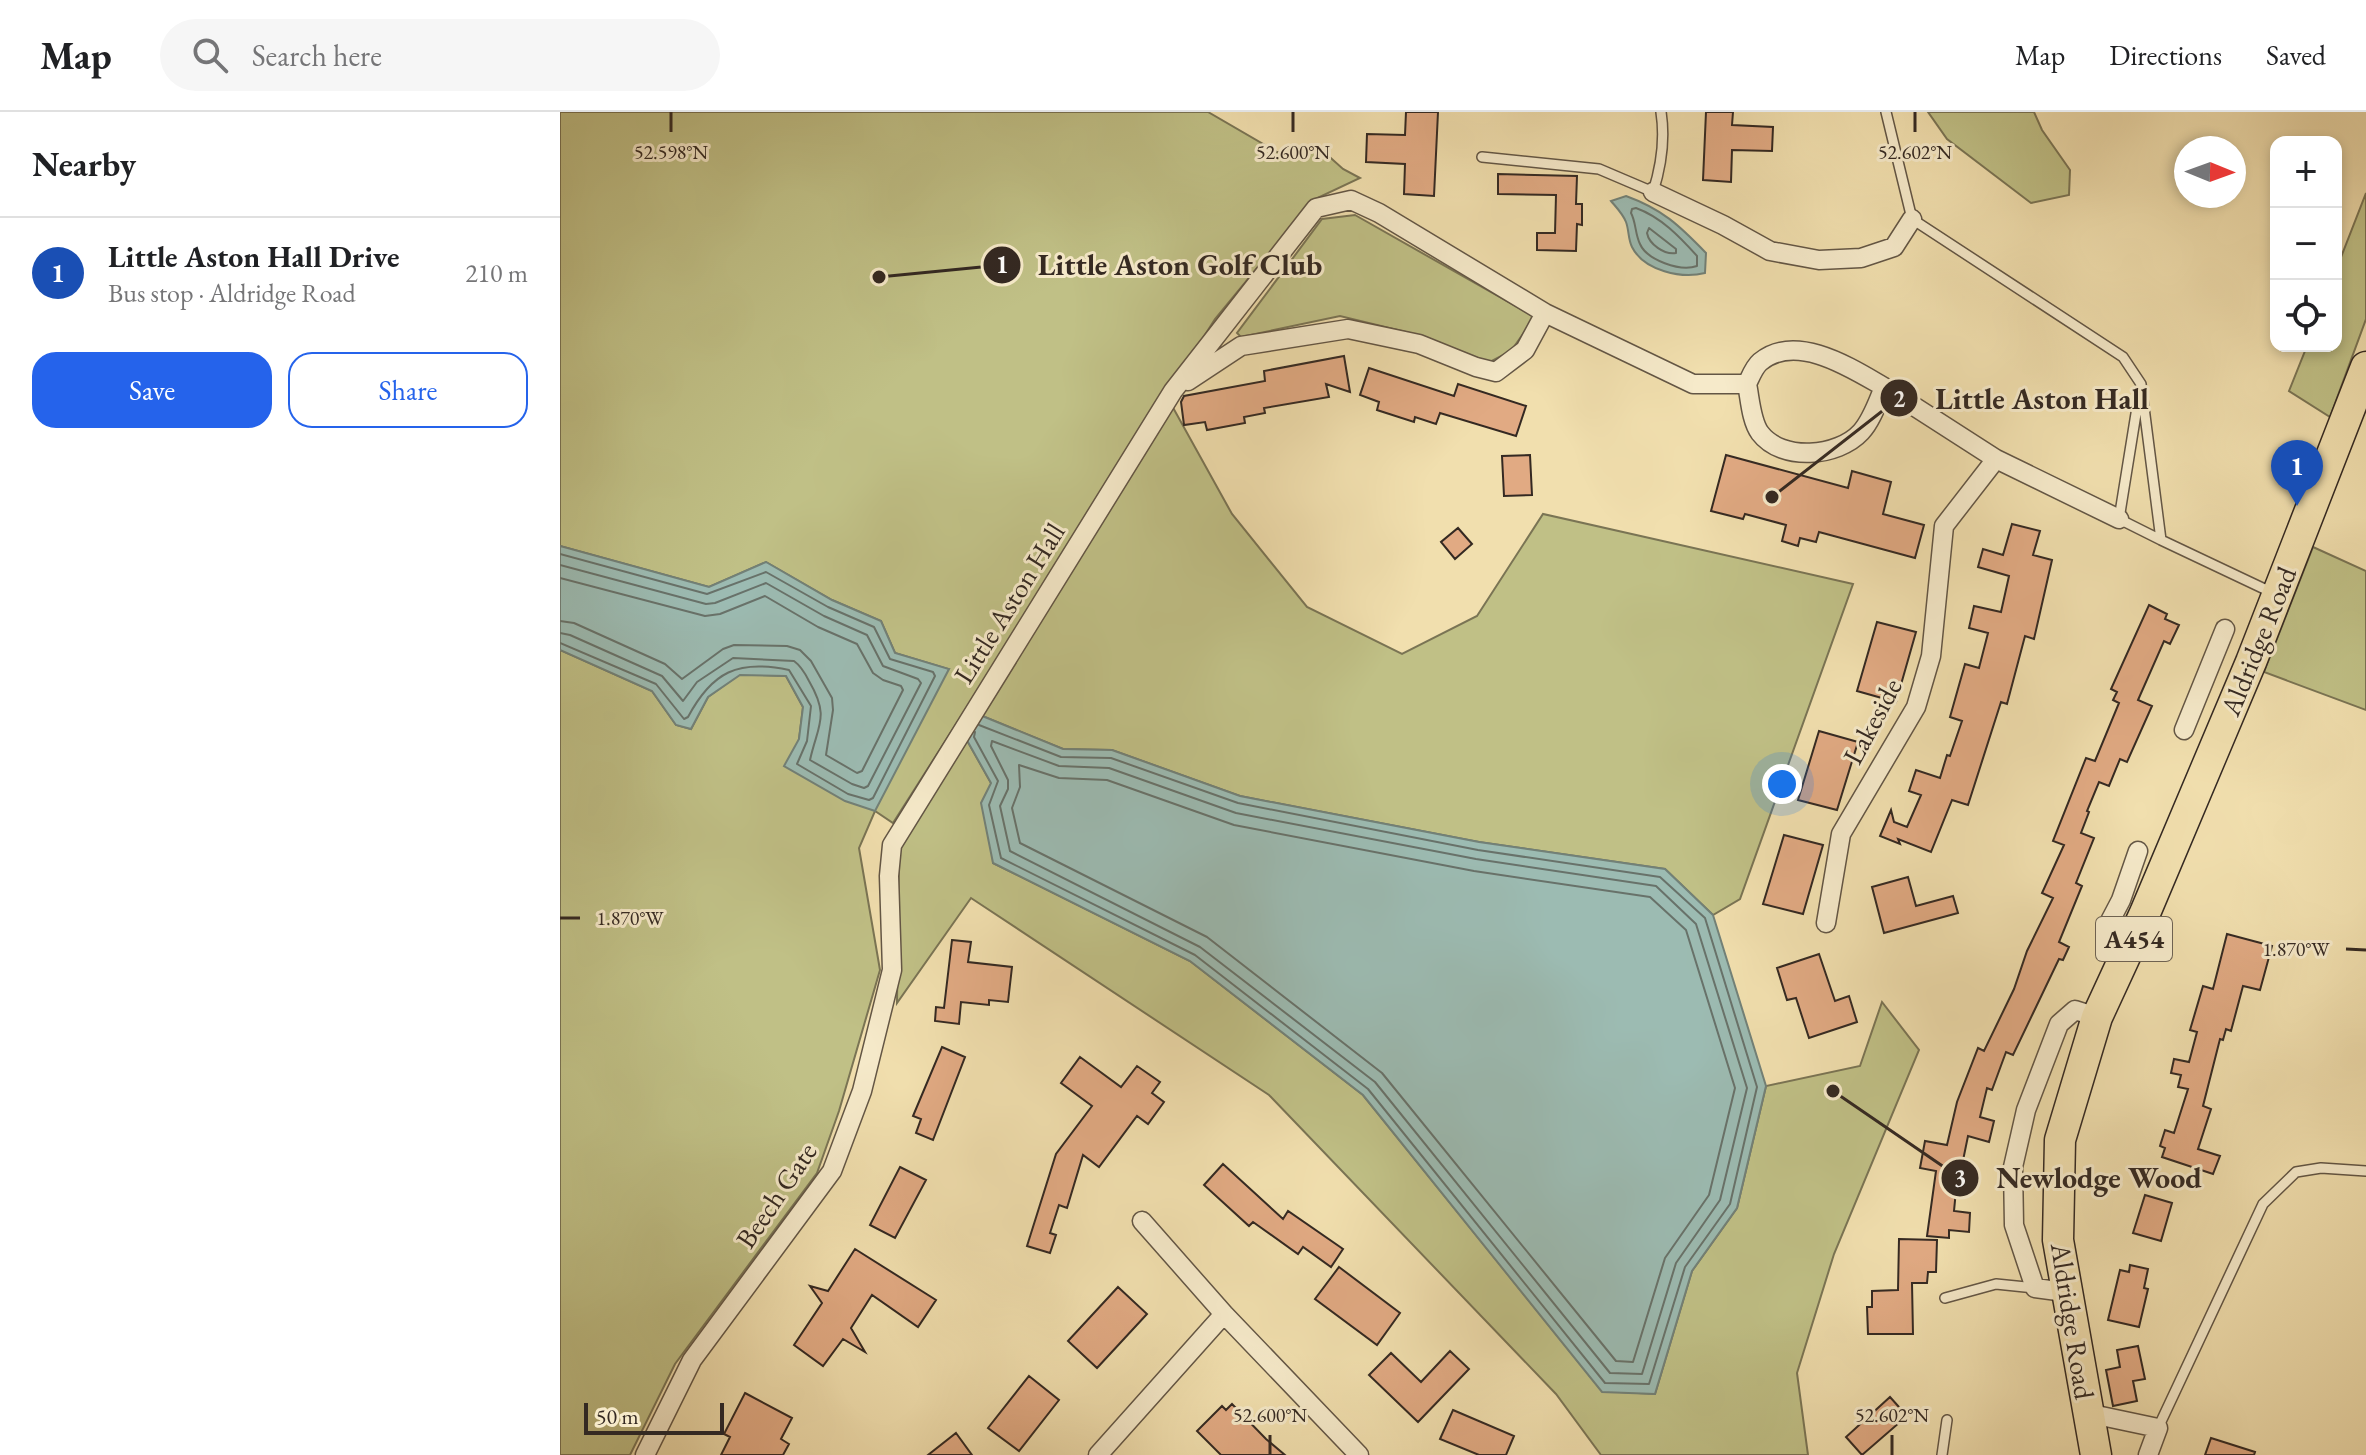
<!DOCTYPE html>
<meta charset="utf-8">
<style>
body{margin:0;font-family:"EB Garamond",serif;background:#f6f6f6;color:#202124}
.controls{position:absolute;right:24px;top:24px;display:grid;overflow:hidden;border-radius:16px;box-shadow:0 4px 12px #0003}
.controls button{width:72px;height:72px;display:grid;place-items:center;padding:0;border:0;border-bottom:2px solid #e0e0e0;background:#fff;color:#202124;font:40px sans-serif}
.compass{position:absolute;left:1614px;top:24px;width:72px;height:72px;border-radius:50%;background:#fff;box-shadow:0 4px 12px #0003;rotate:91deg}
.scale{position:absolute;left:24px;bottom:20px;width:140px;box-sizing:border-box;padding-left:8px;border:4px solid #342922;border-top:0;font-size:22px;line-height:28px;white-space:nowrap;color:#342922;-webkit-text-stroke:6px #f6eaca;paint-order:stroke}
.you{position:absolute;left:1222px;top:672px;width:28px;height:28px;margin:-20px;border:6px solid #fff;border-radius:50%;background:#1a73e8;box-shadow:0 0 0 12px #1a73e833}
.badge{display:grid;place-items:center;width:52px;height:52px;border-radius:50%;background:#2563eb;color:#fff;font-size:26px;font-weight:700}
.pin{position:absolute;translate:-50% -66px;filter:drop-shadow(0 2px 4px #0008)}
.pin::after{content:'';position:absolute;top:42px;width:28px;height:24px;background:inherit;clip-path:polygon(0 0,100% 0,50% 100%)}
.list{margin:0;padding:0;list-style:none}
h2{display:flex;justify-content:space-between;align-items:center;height:104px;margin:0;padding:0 32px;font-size:34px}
h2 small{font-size:26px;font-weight:400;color:#757577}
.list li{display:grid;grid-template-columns:52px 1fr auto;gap:24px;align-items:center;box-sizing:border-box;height:112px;padding:0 32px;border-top:2px solid #e0e0e0}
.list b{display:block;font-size:30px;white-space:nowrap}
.list p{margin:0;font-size:26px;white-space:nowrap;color:#757577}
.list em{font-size:26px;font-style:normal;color:#757577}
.actions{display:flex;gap:16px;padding:24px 32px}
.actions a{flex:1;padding:18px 0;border:2px solid #2563eb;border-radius:24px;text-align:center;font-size:28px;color:#2563eb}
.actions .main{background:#2563eb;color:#fff}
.icon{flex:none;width:44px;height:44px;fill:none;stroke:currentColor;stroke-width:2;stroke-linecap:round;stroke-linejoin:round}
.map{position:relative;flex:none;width:1806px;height:1343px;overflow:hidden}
header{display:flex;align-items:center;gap:48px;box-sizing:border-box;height:112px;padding:0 40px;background:#fff;border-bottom:2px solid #e0e0e0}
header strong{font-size:38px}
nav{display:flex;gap:44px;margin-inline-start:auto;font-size:28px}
.search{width:560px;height:72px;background:#f6f6f6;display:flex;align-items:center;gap:20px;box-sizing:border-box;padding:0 28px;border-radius:44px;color:#757577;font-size:30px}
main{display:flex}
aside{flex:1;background:#fff}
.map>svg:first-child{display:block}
.green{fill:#c0c086;stroke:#7a7454;stroke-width:2}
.water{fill:#9cbbb2;stroke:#728178;stroke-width:2}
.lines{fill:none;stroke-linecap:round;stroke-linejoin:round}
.shore{stroke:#68726a;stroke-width:2}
.building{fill:#e1aa83;stroke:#342922;stroke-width:2}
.lane-casing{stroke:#635645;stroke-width:12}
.street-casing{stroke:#635645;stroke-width:21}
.primary-casing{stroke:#342922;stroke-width:33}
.lane{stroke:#f6eaca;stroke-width:9}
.street{stroke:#f6eaca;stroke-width:18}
.primary{stroke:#f1dfae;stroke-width:30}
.ticks{fill:none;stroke:#342922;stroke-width:3}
.labels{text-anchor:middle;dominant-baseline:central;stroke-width:6;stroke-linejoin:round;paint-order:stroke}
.shield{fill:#f6eaca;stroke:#6e6354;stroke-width:2}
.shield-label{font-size:26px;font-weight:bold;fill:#342922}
.street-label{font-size:28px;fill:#342922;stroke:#f6eaca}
.ticks-label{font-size:20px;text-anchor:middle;fill:#342922;stroke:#f6eaca;stroke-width:6;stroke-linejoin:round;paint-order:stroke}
.leader{fill:none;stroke:#342922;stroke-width:3}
.callout-dot{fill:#342922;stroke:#f6eaca;stroke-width:3}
.mark-label{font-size:24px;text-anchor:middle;font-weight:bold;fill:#fff}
.callout-label{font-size:30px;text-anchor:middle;font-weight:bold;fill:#342922;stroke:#f6eaca;stroke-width:6;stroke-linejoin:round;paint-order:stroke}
</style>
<header>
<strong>Map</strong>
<div class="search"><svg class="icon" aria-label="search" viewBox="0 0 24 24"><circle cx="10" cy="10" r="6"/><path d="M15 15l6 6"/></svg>Search here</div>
<nav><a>Map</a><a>Directions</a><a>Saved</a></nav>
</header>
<main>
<aside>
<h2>Nearby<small></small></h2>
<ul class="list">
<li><span class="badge" style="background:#1a4fb4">1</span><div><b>Little Aston Hall Drive</b><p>Bus stop · Aldridge Road</p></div><em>210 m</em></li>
</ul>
<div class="actions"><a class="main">Save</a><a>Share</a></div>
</aside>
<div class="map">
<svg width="1806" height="1343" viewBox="0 0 1806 1343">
<rect width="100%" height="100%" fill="#f1dfae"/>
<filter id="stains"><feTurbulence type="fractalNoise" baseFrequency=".0025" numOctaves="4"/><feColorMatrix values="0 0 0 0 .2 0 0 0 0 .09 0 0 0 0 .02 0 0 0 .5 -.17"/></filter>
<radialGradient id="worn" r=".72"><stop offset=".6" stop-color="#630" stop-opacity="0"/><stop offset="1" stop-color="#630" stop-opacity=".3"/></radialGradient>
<!-- green -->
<path class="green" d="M0,0H648L717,40L763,39L783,57L800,66L753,88L655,207L333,711L315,699L299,736L320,858L279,999L257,1061L115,1252L70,1343H0V538L92,579L116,613L131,617L148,585L180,562L226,564L243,595L239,627L388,557L335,541L321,509L272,488L206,450L149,475L0,434Z
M1368,0H1474L1482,18L1510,58L1509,83L1471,91L1387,27Z
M1806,81V207L1770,305L1729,279L1747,234H1776V158Z
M795,103L975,205L951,239L928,251L850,221L780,204L681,225L677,221L762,107Z
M611,292L672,402L747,495L842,542L917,504L983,402L1293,472L1180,787L1153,803L1105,757L919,730L680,684L552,638L503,637L415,601Z
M1753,435L1806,459V598L1704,560Z
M404,623L431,671L433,751L630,849L803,983L1042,1279L1095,1282L1132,1159L1177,1096L1206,974L1300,954L1322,890L1359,938L1274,1142L1237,1261L1248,1343H1041L996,1282L709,983L411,786L337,891L339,736Z"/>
<!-- water -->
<path class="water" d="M1066,84C1102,97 1119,113 1146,141L1145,161C1122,167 1084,159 1072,135C1068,127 1069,118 1066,110C1063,102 1056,95 1051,89Z
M0,434L149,475L206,450L272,488L321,509L335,541L389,557L315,699L285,689L224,654L239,627L243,595L226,564L180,563L148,585L131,617L116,613L92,579L0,538Z
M415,601L503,637L552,638L680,684L919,730L1105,757L1153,803L1206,974L1177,1096L1132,1159L1095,1282L1042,1280L803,983L630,849L433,751L421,691L431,671L404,623Z"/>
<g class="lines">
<!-- shore -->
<path class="shore" d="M1076,96C1101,105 1120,125 1137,144V154C1120,160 1087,148 1080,132C1075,122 1076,110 1071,101L1072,97Z
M1089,116L1116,137V141C1104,143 1089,132 1087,121Z
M0,442L147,482L206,460L268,495L314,515L330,547L373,560L375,564L313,686L309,688L288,682L237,652L247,629L251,594L229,558C178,547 152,560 128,605L124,607L96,572L0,531
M0,453L146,492L155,491L206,471L264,504L307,523L323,554L358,567L361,571L308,674L304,676L292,672L250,648C258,612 270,605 249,569C245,561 241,554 234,549L173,546L137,570L123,589L102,564L10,523L0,521
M0,466L145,504L160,502L205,484L258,515L297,532L313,561L323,568L341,574L343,578L302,659L297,661L266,643L273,598L272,586L251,549L240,538L227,534L174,533L163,537L122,567L105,552L14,511L0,509
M415,620L414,625L438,669L429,693L441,746L635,843L808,977L1045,1271L1089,1272L1125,1155L1170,1092L1197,975L1145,806L1100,765L918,738L678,691L551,646L501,645L419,613
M432,629L499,654L549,656L676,701L916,747L1096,774L1136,812L1187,976L1160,1088L1116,1151L1082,1262L1050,1261L815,970L640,835L450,739L440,694L448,677V668L431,634Z
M459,653L499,666L547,668L674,713L914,759L1090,785L1126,818L1175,976L1149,1083L1105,1146L1073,1250L1056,1249L822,961L647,825L460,731L452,696L460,675Z"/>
</g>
<!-- building -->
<path class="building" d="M846,0H878L874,84L844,82L845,52L806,50L807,22L845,23Z
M1146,0H1173L1172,13L1213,15L1212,39L1172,38L1171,70L1143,68Z
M938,62L1017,64L1016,92H1022V113L1017,112L1016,139L977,138V121H995L996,83L938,82Z
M784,244L790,280L766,272L769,285L704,296L705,301L684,305L685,311L647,318L645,310L624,313L621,290L624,284L705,269L704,259Z
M809,256L894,284L898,272L966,294L956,324L880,301L876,312L855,305L854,310L817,298L819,290L800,283Z
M970,343L972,383L944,384L942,344Z
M1166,343L1288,376L1292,359L1331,370L1323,402L1364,413L1355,446L1259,420L1256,430L1240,426L1238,434L1222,429L1226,413L1185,402L1183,407L1151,399Z
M1452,412L1480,419L1473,443L1492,448L1474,527L1465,524L1447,592L1441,590L1408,693L1392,688L1371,740L1338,727L1340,732L1320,724L1331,698L1334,710L1347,715L1361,683L1349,679L1356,658L1380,666L1387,643L1390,644L1402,609L1390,605L1405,552L1419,556L1428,521L1409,516L1414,494L1441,500L1449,464L1418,455L1423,437L1443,443Z
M898,416L912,432L895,447L881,430Z
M1589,493L1607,502L1605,507L1619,513L1610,532L1604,529L1578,588L1592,594L1567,650L1560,647L1549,674L1539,670L1527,699L1529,700L1521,721L1534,726L1516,771L1522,774L1499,830L1509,835L1503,848L1499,847L1453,943L1446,940L1432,978L1427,976L1420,1005L1434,1009L1429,1030L1408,1024L1399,1068H1397L1394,1099L1410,1101L1409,1120L1389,1118V1126L1367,1124L1376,1059L1360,1056L1365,1029L1387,1033L1397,990L1418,936L1424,939L1454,877L1467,839L1493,786L1482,781L1504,733L1493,729L1526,646L1535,649L1559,591L1553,588L1557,580L1551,577Z
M1317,510L1356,520L1336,590L1297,579Z
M1259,619L1298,630L1277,698L1238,688Z
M1224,723L1263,733L1243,802L1203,792Z
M1348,765L1356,794L1393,784L1398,801L1324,821L1312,775Z
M1667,822L1712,834L1700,878L1683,874L1671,919L1666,917L1663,928L1660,927L1643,994L1651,997L1638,1037L1660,1044L1653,1062L1602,1045L1605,1036L1600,1034L1605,1018L1614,1021L1628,977L1618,975L1621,963L1611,961L1614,947L1629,950L1637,920L1630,918L1643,874L1653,877Z
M392,828L411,830L408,850L452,855L448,890L429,888V893L401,890L399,912L375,909L376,895L384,896Z
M1259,842L1275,889L1289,884L1297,910L1249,926L1236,886L1227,888L1217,856Z
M382,935L405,945L373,1028L356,1021L361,1007L353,1004Z
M520,945L561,975L577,954L600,970L592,981L604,990L588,1012L577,1004L539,1055L523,1043L507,1096L499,1093L490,1121L496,1123L490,1141L467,1134L496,1042L532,994L501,971Z
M663,1052L723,1107L728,1099L783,1137L771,1155L743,1135L738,1142L693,1110L689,1114L644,1073Z
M340,1055L366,1068L335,1126L310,1113Z
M1585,1083L1612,1091L1601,1129L1573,1121Z
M1339,1127L1377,1128L1376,1160H1368L1367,1171H1352L1353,1222H1308L1307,1195H1312V1179L1338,1178Z
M295,1137L376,1188L358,1215L312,1183L291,1216L305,1240L283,1227L263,1254L234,1233L262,1191L250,1174L268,1179Z
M1570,1153L1588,1157L1584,1176L1588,1177L1579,1215L1548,1208L1560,1158L1569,1160Z
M779,1155L840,1201L817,1233L755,1187Z
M558,1175L587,1202L537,1256L508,1229Z
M1578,1234L1585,1267L1573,1269L1577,1289L1553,1294L1546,1258L1560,1255L1557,1238Z
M890,1239L909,1257L858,1310L809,1263L831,1241L861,1270Z
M469,1264L499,1288L459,1339L428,1316Z
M185,1281L232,1306L221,1327L229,1332L223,1343H161L170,1325L164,1322Z
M1330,1285L1347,1304L1302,1343L1286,1325Z
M672,1292L706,1327L725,1343H661L637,1319L662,1294L666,1298Z
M893,1298L954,1324L946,1343H919L880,1327Z
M396,1321L412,1343H368Z
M1651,1326L1695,1340L1694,1343H1645Z"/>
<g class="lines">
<defs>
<path id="lane" d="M1326,0L1352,107L1563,245L1581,272L1601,428L1713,481
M922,45L1039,57L1093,80C1101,55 1105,26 1101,0
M1579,283L1559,407L1601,428
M1385,1186L1436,1172L1475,1176
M1598,1316L1703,1092L1736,1060L1761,1056L1806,1059
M1382,1343L1387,1308"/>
<path id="street" d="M1093,80L1163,113L1210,139L1259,148L1301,146L1334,135L1352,107
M628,269L681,234L788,217L859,232L916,255L936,260L965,238L985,201
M1187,272C1190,266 1194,255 1200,250C1236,220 1291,256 1324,275
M1624,618L1665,517
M1550,809L1561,788L1578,739
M1266,811L1281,722L1356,595L1371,544L1384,414L1436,347
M582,1109L664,1202L799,1343
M1505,1180L1475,1176L1454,1113L1453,1055L1466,998L1499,912L1515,898L1537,905
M1527,1301L1598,1316L1588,1343
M85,1343L132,1248L272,1059L302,979L332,858L329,764L332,733L613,279L756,96L791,88L819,101L985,201L1133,272H1187C1190,286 1191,309 1200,321C1222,350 1278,345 1301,320C1312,308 1318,289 1324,275L1436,347L1559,407
M538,1343L664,1202"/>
<path id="primary" d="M1536,1343L1498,1128L1500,1028L1537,905L1585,801L1691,550L1806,255"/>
</defs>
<!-- lane casing -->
<use href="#lane" class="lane-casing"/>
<!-- street casing -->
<use href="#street" class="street-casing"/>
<!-- primary casing -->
<use href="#primary" class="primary-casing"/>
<!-- lane -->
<use href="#lane" class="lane"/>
<!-- street -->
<use href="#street" class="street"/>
<!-- primary -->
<use href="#primary" class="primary"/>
</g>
<!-- ticks -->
<path class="ticks" d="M111,20V0M733,20V0M1355,20V0M0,806H20M1786,837L1806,838M710,1343V1323M1332,1343V1323"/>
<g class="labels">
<!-- shield labels -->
<rect class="shield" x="1536" y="805" width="76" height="44" rx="6"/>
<g class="shield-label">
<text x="1574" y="827">A454</text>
</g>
<!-- street labels -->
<g class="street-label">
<text transform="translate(449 491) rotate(-58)">Little Aston Hall</text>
<text transform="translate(1698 529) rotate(-68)">Aldridge Road</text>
<text transform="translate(1312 609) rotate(-62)">Lakeside</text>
<text transform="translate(216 1083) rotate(-56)">Beech Gate</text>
<text transform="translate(1513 1209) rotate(81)">Aldridge Road</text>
</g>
</g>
<g class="ticks-label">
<text x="111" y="47">52.598°N</text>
<text x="733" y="47">52.600°N</text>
<text x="1355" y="47">52.602°N</text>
<text x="70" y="813">1.870°W</text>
<text x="1736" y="844">1.870°W</text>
<text x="710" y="1310">52.600°N</text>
<text x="1332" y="1310">52.602°N</text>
</g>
<!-- callouts -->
<path class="leader" d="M319 165L442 153M1212 385L1339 286M1273 979L1400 1066"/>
<g class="callout-dot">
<circle cx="319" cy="165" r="8"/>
<circle cx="1212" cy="385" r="8"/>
<circle cx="1273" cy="979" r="8"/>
<circle cx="442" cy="153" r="20"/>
<circle cx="1339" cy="286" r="20"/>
<circle cx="1400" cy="1066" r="20"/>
</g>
<g class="mark-label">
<text x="442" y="161">1</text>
<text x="1339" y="295">2</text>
<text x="1400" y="1074">3</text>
</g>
<g class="callout-label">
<text x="620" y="163">Little Aston Golf Club</text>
<text x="1482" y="297">Little Aston Hall</text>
<text x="1539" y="1076">Newlodge Wood</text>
</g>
<rect width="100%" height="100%" filter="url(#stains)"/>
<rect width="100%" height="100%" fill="url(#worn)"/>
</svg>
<div class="controls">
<button>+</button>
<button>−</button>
<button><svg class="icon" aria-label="locate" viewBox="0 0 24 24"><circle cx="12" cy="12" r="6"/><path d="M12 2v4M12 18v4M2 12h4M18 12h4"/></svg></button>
</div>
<svg class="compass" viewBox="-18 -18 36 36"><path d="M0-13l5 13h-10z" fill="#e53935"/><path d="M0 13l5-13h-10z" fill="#757577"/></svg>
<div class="scale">50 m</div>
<div class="you"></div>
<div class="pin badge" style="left:1737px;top:394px;background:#1a4fb4">1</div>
</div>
</main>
